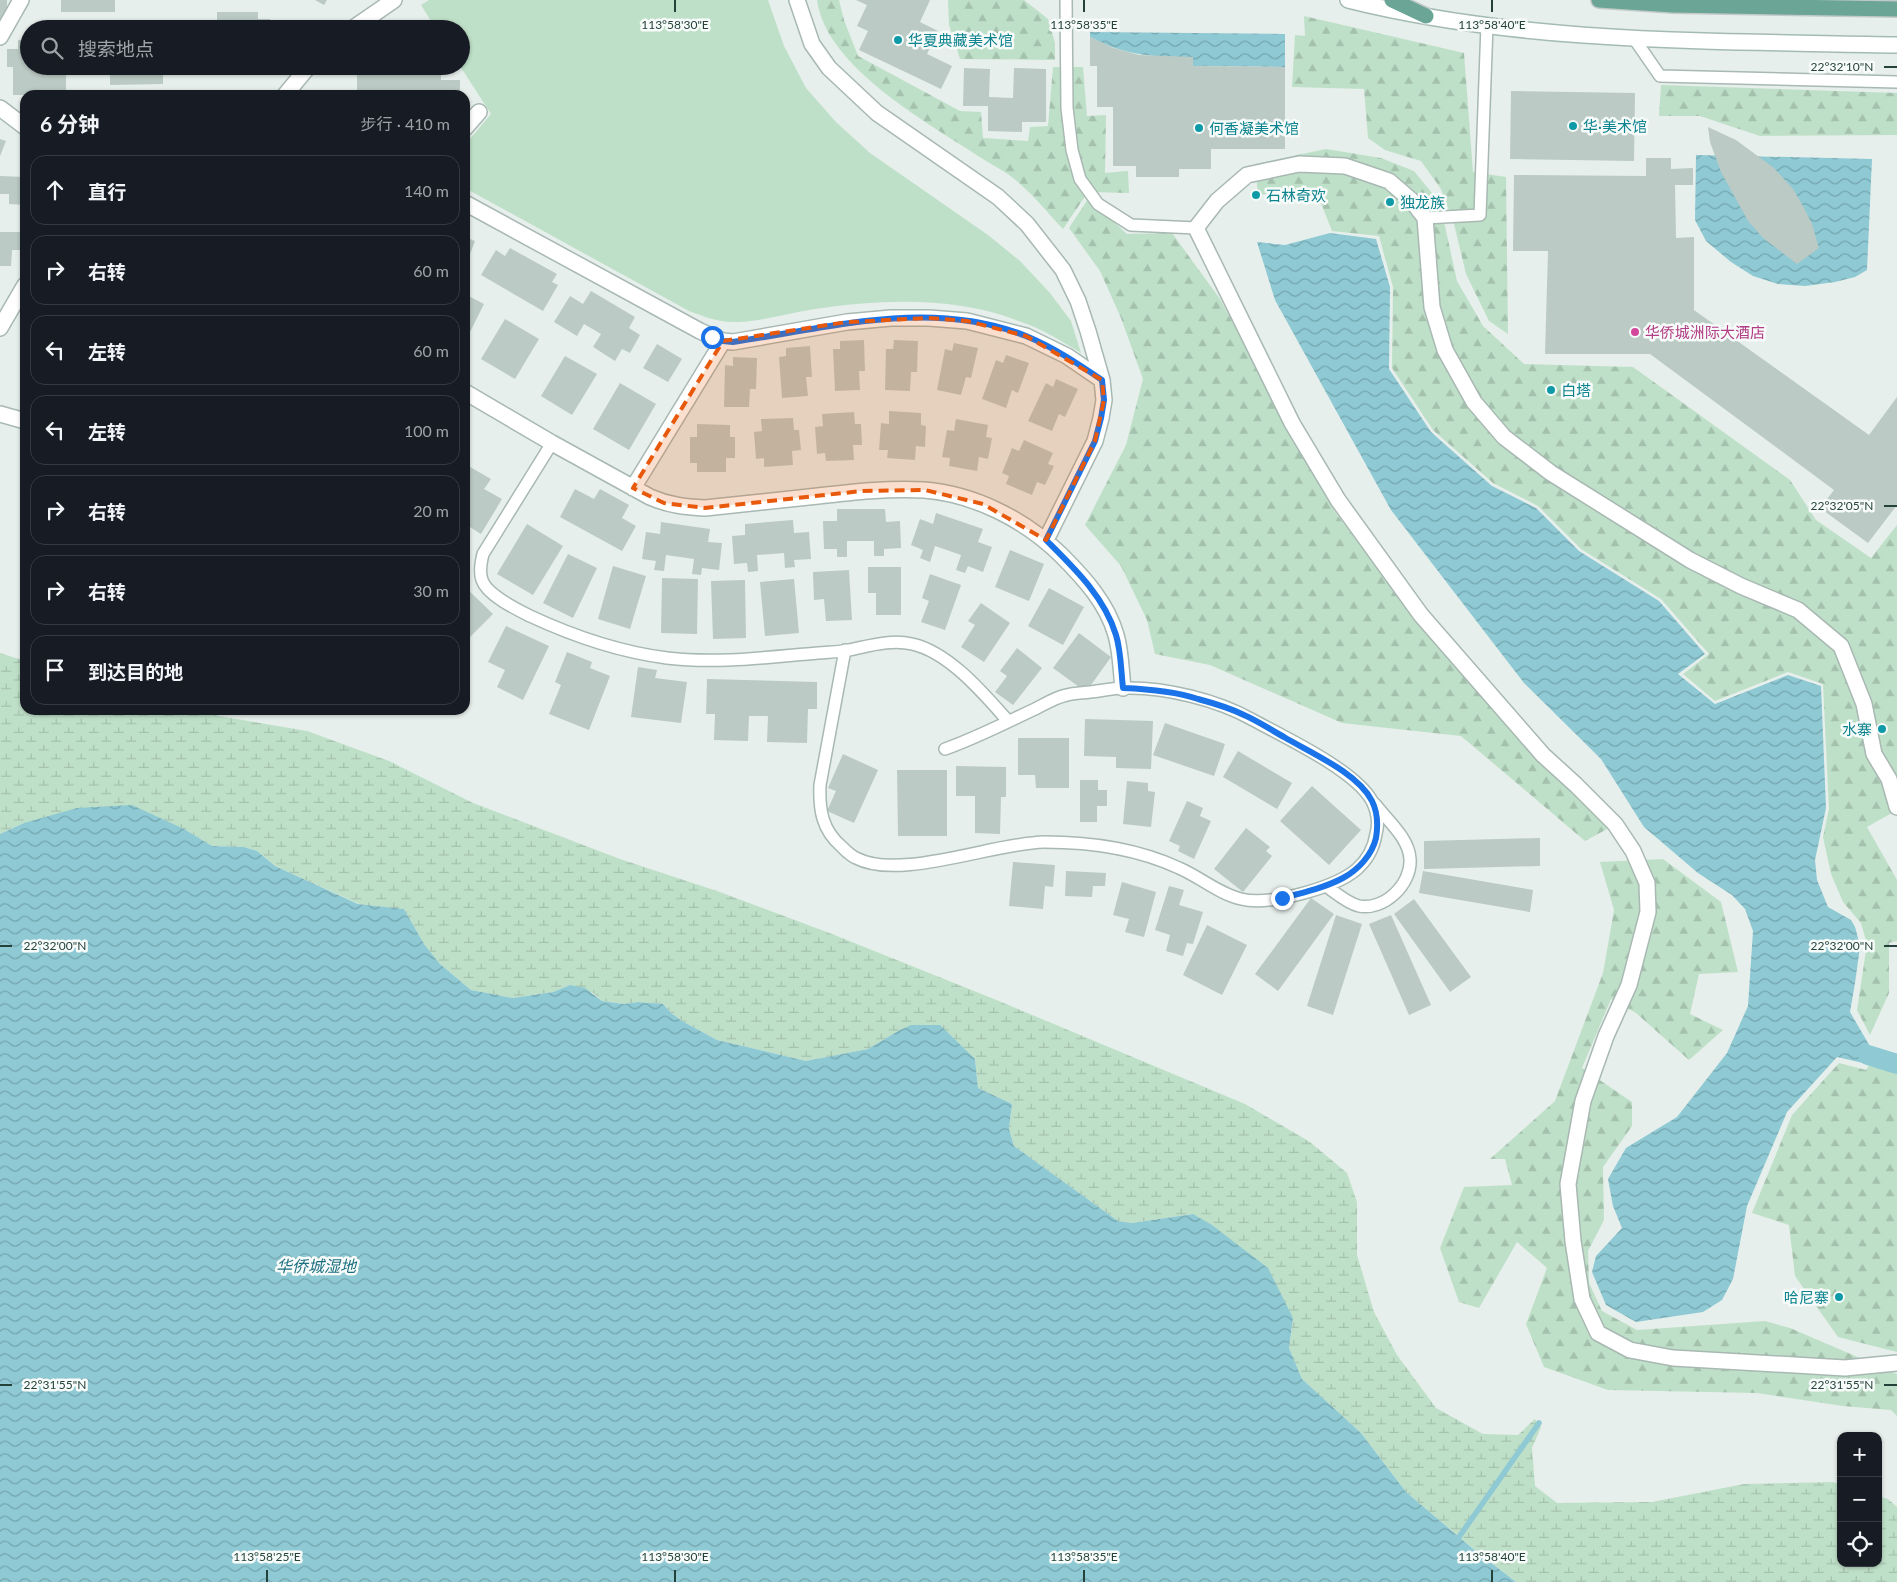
<!DOCTYPE html>
<html lang="zh">
<meta charset="utf-8">
<style>
body{margin:0;font-family:Lato,"Noto Sans SC",sans-serif;background:#242831;color:#f1f3f6}
.controls{position:absolute;right:15px;bottom:15px;display:grid;overflow:hidden;border-radius:10px;box-shadow:0 1px 4px #0004}
.controls button{width:45px;height:45px;display:grid;place-items:center;padding:0;border:0;border-bottom:1px solid #363941;background:#171b24;color:#f1f3f6;font:25px sans-serif}
.stop{position:absolute;width:15px;height:15px;margin:-11px;border:4px solid #1a73e8;border-radius:50%;background:#fff}
.stop.end{background:#1a73e8;border-color:#fff;box-shadow:0 1px 5px #0008}
.list{margin:0;padding:0;list-style:none}
h2{display:flex;justify-content:space-between;align-items:center;height:65px;margin:0;padding:0 20px;font-size:21px}
h2 small{font-size:16px;font-weight:400;color:#9ea1a6}
.list li{display:grid;grid-template-columns:32px 1fr auto;gap:15px;align-items:center;box-sizing:border-box;height:70px;margin:0 10px 10px;padding:0 10px;border:1px solid #363941;border-radius:15px}
.list b{display:block;font-size:19px;white-space:nowrap}
.list em{font-size:16px;font-style:normal;color:#9ea1a6}
.icon{flex:none;width:28px;height:28px;fill:none;stroke:currentColor;stroke-width:2;stroke-linecap:round;stroke-linejoin:round}
.map{position:relative;flex:none;width:1897px;height:1582px;overflow:hidden}
.search{position:absolute;background:#171b24;box-shadow:0 1px 4px #0004;left:20px;top:20px;width:450px;height:55px;display:flex;align-items:center;gap:12px;box-sizing:border-box;padding:0 18px;border-radius:28px;color:#9ea1a6;font-size:19px}
.panel{position:absolute;background:#171b24;box-shadow:0 1px 4px #0004;left:20px;top:90px;width:450px;height:625px;border-radius:15px}
.map>svg:first-child{display:block}
.forest{fill:url(#forest-firs)}
.wetland{fill:url(#wetland-marsh)}
.garden{fill:#bfe0c8}
.water{fill:url(#water-waves)}
.lines{fill:none;stroke-linecap:round;stroke-linejoin:round}
.stream{stroke:#8ec9d4;stroke-width:5.5}
.canal{stroke:#8ec9d4;stroke-width:20}
.building{fill:#bbcac4}
.lane-casing{stroke:#a8b8b2;stroke-width:14}
.street-casing{stroke:#a8b8b2;stroke-width:18}
.secondary-casing{stroke:#a4bbb3;stroke-width:18}
.primary-casing{stroke:#c2cac8;stroke-width:18}
.lane{stroke:#fff;stroke-width:11}
.street{stroke:#fff;stroke-width:15}
.secondary{stroke:#fff;stroke-width:15}
.primary{stroke:#6aa596;stroke-width:15}
.route{stroke:#1a73e8;stroke-width:6}
.marked{fill:#e8590c;fill-opacity:0.2;stroke:#e8590c;stroke-width:4;stroke-dasharray:10 6;stroke-linejoin:round}
.ticks{fill:none;stroke:#24423a;stroke-width:2}
.culture-dot{fill:#0f9aa8;stroke:#f7fbf9;stroke-width:2}
.hotel-dot{fill:#d1479c;stroke:#f7fbf9;stroke-width:2}
.labels{text-anchor:middle;dominant-baseline:central;stroke-width:5;stroke-linejoin:round;paint-order:stroke}
.culture-label{font-size:15px;fill:#0d838f;stroke:#f7fbf9;text-anchor:start}
.hotel-label{font-size:15px;fill:#b23c85;stroke:#f7fbf9;text-anchor:start}
.water-label{font-size:16px;font-style:italic;fill:#1c6f80;stroke:#f7fbf9}
.ticks-label{font-size:12px;text-anchor:middle;fill:#24423a;stroke:#f7fbf9;stroke-width:5;stroke-linejoin:round;paint-order:stroke}
</style>
<div class="map">
<svg width="1897" height="1582" viewBox="0 0 1897 1582">
<defs>
<pattern id="forest-firs" width="22" height="20" patternUnits="userSpaceOnUse" patternTransform="scale(1.25)"><rect width="22" height="20" fill="#bfe0c8"/><path d="M5 1l3.5 6h-7zM16 11l3.5 6h-7z" fill="#a4c1ad"/></pattern>
<pattern id="wetland-marsh" width="20" height="14" patternUnits="userSpaceOnUse" patternTransform="scale(1.25)"><rect width="20" height="14" fill="#bfe0c8"/><path d="M1 5h8M5 5V1M11 12h8M15 12V8" fill="none" stroke="#a4c1ad"/></pattern>
<pattern id="water-waves" width="16" height="10" patternUnits="userSpaceOnUse" patternTransform="scale(1.25)"><rect width="16" height="10" fill="#8ec9d4"/><path d="M0 5q4-4 8 0t8 0" fill="none" stroke="#74a5ad"/></pattern>
</defs>
<rect width="100%" height="100%" fill="#e6efeb"/>
<!-- forest -->
<path class="forest" d="M817,0H839L844,20L858,56L960,111L981,112L983,138L1028,141L1030,127L1048,126L1053,67H1083L1087,116L1106,115L1105,173L1128,171L1129,193L1088,192L1063,229C1048,213 1034,196 1018,182C1008,173 994,166 983,159C930,124 826,68 817,0Z
M948,0H1024L1048,19L1055,43V60L960,59L949,25Z
M1304,16L1464,53L1473,172L1506,177L1508,334L1489,321L1466,274L1454,224L1441,189L1421,161L1385,150L1368,138L1364,89L1292,87L1295,35L1305,36Z
M1661,85L1897,93V135L1760,136L1700,116H1659Z
M1326,149L1381,158L1414,171L1432,193L1445,226L1457,281L1483,326L1524,364L1633,367L1790,480L1816,520L1871,558L1897,525V810L1867,827L1897,880V941L1889,943V993L1870,1035L1857,1010L1867,944L1861,923L1843,902L1831,874L1823,837L1829,809L1823,684L1788,672L1715,701L1683,674L1709,654L1661,599L1581,549L1538,506L1493,483L1433,430L1392,368L1393,287L1379,236L1332,231L1315,188L1258,195L1255,164Z
M1088,199L1127,234L1172,233L1220,299L1335,512L1423,627L1609,828L1585,841L1461,736L1342,723L1210,665L1155,654L1147,620L1121,566L1085,525L1126,445L1143,379L1121,318L1100,271L1069,228Z
M1663,859L1721,902L1738,972L1699,974L1690,1014L1723,1030L1689,1060L1636,1013L1611,999L1582,1068L1632,1102V1126L1603,1167L1604,1220L1588,1251L1589,1283L1602,1311L1637,1330L1765,1321L1790,1328L1897,1374V1416L1891,1410L1843,1406L1757,1393L1608,1390L1544,1367L1526,1324L1547,1268L1517,1242L1479,1308L1459,1302L1440,1248L1464,1187L1512,1185L1505,1159H1490L1555,1101L1603,973L1614,910L1600,862Z
M1871,1062L1897,1070V1352L1838,1337L1795,1276L1789,1225L1752,1213L1792,1115L1839,1063L1866,1070Z"/>
<!-- wetland -->
<path class="wetland" d="M0,653L25,661V710H199L219,716L307,731L389,761L473,803L620,859L717,891L832,934L994,999L1245,1104L1310,1142L1347,1173L1357,1202V1255L1374,1312L1397,1355L1436,1408L1483,1434L1518,1435L1535,1419L1541,1427L1532,1448L1535,1486L1557,1503L1652,1502L1744,1484L1833,1482L1841,1485V1563H1878V1496L1888,1499L1897,1507V1582H1516L1472,1548L1406,1492L1361,1433L1302,1379L1289,1348L1293,1318L1193,1214L1132,1223L1118,1221L1014,1146L1009,1129L1012,1104L978,1088L975,1059L898,1031L868,1049L806,1061L717,1040L682,1021L671,1013L663,1004L638,1002L624,1004L602,1001L593,993L570,985L553,992L513,998L471,990L440,964L424,944L404,909L359,904L275,866L257,851L244,847L212,846L184,829L24,823L0,834Z"/>
<!-- garden -->
<path class="garden" d="M429,0H768L784,46L806,88L836,122L870,153L988,235L1020,261L1050,293L1071,321L1081,353C1063,342 1044,330 1024,323C958,296 884,299 815,309C788,313 760,322 733,322C717,322 703,316 689,311L465,188V145L491,114L460,66L461,29H436L421,5Z"/>
<!-- water -->
<path class="water" d="M1090,32L1285,34V67L1193,66V57C1153,57 1126,56 1090,37Z
M1696,155L1872,159L1867,270L1855,277L1835,282L1805,286L1778,284L1753,276L1731,262L1706,241L1695,220Z
M1330,233L1376,239L1390,287L1389,369L1431,432L1492,486L1536,508L1579,551L1659,601L1705,654L1678,674L1715,704L1788,675L1821,686L1826,808L1815,860L1817,880L1828,907L1851,920L1855,927L1857,934L1860,947L1855,983L1850,1012L1871,1048L1863,1063L1837,1057L1787,1112L1747,1206L1733,1279L1722,1300L1703,1312L1636,1322L1606,1305L1592,1272L1596,1256L1622,1228L1613,1206L1608,1179L1626,1148L1677,1117L1727,1053L1748,1006L1753,931L1745,909L1732,895L1698,873L1644,827L1601,759L1524,683L1391,510L1275,300L1257,242L1285,245Z
M132,805L184,829L212,846L244,847L257,851L275,866L358,904L404,909L424,944L440,964L471,990L513,998L553,992L570,985L585,988L602,1001L624,1004L638,1002L663,1004L671,1013L682,1021L717,1040L806,1061L868,1049L898,1031L911,1025H940L975,1059L978,1088L1012,1104L1009,1129L1014,1146L1118,1221L1132,1223L1193,1214L1212,1225L1268,1268L1293,1318L1289,1348L1302,1379L1361,1433L1406,1492L1472,1548L1516,1582H0V834L24,823L77,808Z"/>
<g class="lines">
<!-- stream -->
<path class="stream" d="M1459,1537L1539,1423"/>
<!-- canal -->
<path class="canal" d="M1868,1055L1897,1064"/>
</g>
<!-- building -->
<path class="building" d="M0,0H7V8L0,27Z
M61,0H115V12H61Z
M315,0H327L324,5Z
M856,0H930L920,22L938,31L927,54L952,66L941,89L859,50L868,31L857,26L867,5Z
M217,12H258V19H270V29H206V20H217Z
M1090,37L1114,48L1139,55L1193,57V66L1285,67V149H1211V169H1179V177H1136V166H1113V107H1097V66H1090Z
M18,40H29V66H66V95H13V67H7V49H18Z
M110,66H163V84L110,85Z
M357,66H441V80H460V95H392V91H357Z
M964,68L990,69L989,97L1013,98L1014,68L1046,69V122H1022V132L988,131V106H963Z
M1511,91L1635,93L1634,161L1510,159Z
M1708,127L1736,140L1774,168L1793,189L1803,206L1812,224L1819,248L1797,264L1763,238L1748,221L1721,172L1710,142Z
M0,139L6,141L0,156Z
M1646,158H1671V169L1693,168V185H1675L1676,238L1694,237V310L1869,435L1897,397V505L1868,543L1820,508L1834,490L1650,354H1545L1548,251H1513L1514,175L1646,176Z
M0,176L25,177V205L9,204V194H0Z
M465,223L469,225L465,236Z
M0,232H22V250H12L11,266H0Z
M465,237L475,241L465,267Z
M510,248L557,274L552,282L558,285L543,311L481,275L496,250L505,256Z
M591,291L635,317L629,328L640,335L630,353L622,349L615,361L593,347L601,334L584,324L577,336L554,322L570,296L583,304Z
M465,294L484,304L465,342Z
M505,319L539,339L515,379L481,359Z
M864,340L865,371H859L860,390L835,391L833,349H840V341Z
M894,340L918,341L917,372H911L910,391L885,390L886,349H893Z
M954,343L978,348L971,378L966,377L961,395L937,390L945,349L952,351Z
M657,344L682,359L668,382L643,368Z
M810,346L812,377H806L808,396L782,398L779,357L786,356V348Z
M1006,355L1029,363L1018,393L1012,390L1006,408L982,399L996,360L1003,363Z
M565,356L597,374L572,415L541,396Z
M733,357L757,358L756,389H750L749,407H724L725,365L733,366Z
M1056,379L1078,389L1065,417L1059,414L1052,431L1028,421L1046,383L1053,387Z
M620,383L656,404L629,450L593,429Z
M889,411L921,413V425L926,426L925,447L916,446L915,460L887,458L888,450H879L881,423L889,424Z
M854,412L855,424H861L862,445H853L854,460L826,461L825,453L817,454L815,427L823,426L822,414Z
M793,418L794,430H799L801,450L792,451L793,465L764,467V458L756,459L754,432L762,431L761,419Z
M956,419L988,425L986,437L992,438L988,459L979,457L977,471L949,466L950,458L942,457L947,430L954,431Z
M697,424L730,425V437H735V458H726V472H697V463H690V437H697Z
M1024,440L1053,453L1048,464L1054,466L1045,485L1037,482L1032,495L1006,484L1009,476L1002,473L1012,448L1019,451Z
M465,464L491,479L484,489L502,499L481,534L465,524Z
M575,489L594,499L600,489L629,505L622,518L636,526L622,551L560,517Z
M837,509H885L886,522L900,521L901,548L884,549V556H874V541H847V557H837V549H824L823,521H837Z
M936,513L983,529L978,542L992,547L983,572L968,566L965,573L956,570L961,555L935,546L930,562L920,558L923,550L911,545L920,519L933,524Z
M793,520L794,533L809,532L811,559L794,560L795,567L785,568L784,553L757,555L758,571L748,572L747,563L734,564L732,536L745,535V524Z
M661,522L710,529L708,542L722,543L719,570L702,568L701,575L692,574L694,559L666,555L664,571L654,570L656,561L642,559L646,532L660,534Z
M527,524L563,546L533,595L497,574Z
M1010,550L1044,564L1029,601L995,587Z
M568,554L597,568L573,618L543,603Z
M613,566L646,576L630,629L598,619Z
M868,567H901V615H876V593H868Z
M849,570L852,620L826,621L824,599L814,600L813,572Z
M930,574L961,585L945,630L921,622L929,601L922,598Z
M662,578L698,579L697,634L661,633Z
M794,579L799,633L765,636L760,582Z
M745,580L746,638L713,639L711,581Z
M465,587L493,614L465,642Z
M1049,588L1084,607L1063,645L1028,626Z
M981,603L1010,623L984,662L961,647L975,625L968,621Z
M506,626L549,646L523,700L497,687L505,670L488,662Z
M1079,633L1111,657L1086,692L1053,668Z
M1017,648L1042,668L1013,705L995,692L1007,676L1000,671Z
M567,652L592,662L590,668L610,676L589,730L549,714L561,685L555,682Z
M638,667L657,670L655,678L687,682L681,723L631,717Z
M707,679L817,682V709H808L807,743L767,742L768,716H749L748,741L714,740L715,714H706Z
M1085,719L1153,721L1151,769L1116,768V757L1084,756Z
M1165,723L1225,744L1214,776L1153,755Z
M1018,738H1069V788H1036L1035,775H1018Z
M1238,751L1292,783L1277,809L1223,777Z
M843,754L878,770L854,823L827,811L836,791L828,788Z
M956,766L1006,767V797H1001L1000,834L975,833V796H956Z
M897,770H947V836H898Z
M1080,780H1098V790H1107V806H1097V822H1080Z
M1127,781L1148,783V791L1155,792L1151,827L1123,824Z
M1312,786L1361,830L1329,865L1280,821Z
M1187,801L1203,808L1200,816L1211,821L1194,859L1178,851L1180,846L1169,841Z
M1246,828L1270,847L1266,851L1272,856L1243,892L1214,869Z
M1540,838V866L1424,869V841Z
M1013,862L1055,865L1053,887L1045,886L1043,909L1009,906Z
M1066,871L1106,873L1105,886H1093L1092,897L1065,896Z
M1423,871L1533,890L1530,912L1419,893Z
M1122,882L1156,892L1144,937L1125,932L1129,919L1113,915Z
M1169,886L1184,890L1179,905L1203,912L1193,944L1187,943L1183,956L1166,951L1170,935L1155,930Z
M1311,898L1334,914L1278,991L1255,974Z
M1414,899L1471,977L1450,992L1394,914Z
M1336,915L1362,924L1333,1015L1307,1006Z
M1391,915L1431,1005L1409,1015L1369,924Z
M1207,925L1247,945L1222,995L1183,975Z"/>
<g class="lines">
<defs>
<path id="lane" d="M1066,0L1067,108L1072,150L1080,179L1098,204L1131,225L1196,228
M1633,37L1660,76L1897,82
M1425,218L1480,215L1487,25
M552,443L483,554C481,562 479,572 482,580C487,595 516,609 530,616C573,636 620,652 667,658C717,664 769,657 818,653C828,652 839,652 849,650C869,646 891,639 912,644C949,652 984,694 1008,721
M845,650L820,785C819,810 822,830 842,847C846,851 851,856 856,858C899,881 993,843 1044,842C1091,842 1136,848 1179,868C1200,877 1219,894 1241,899C1269,906 1335,888 1357,869C1367,860 1374,847 1376,834C1379,823 1377,811 1372,801C1355,770 1284,737 1253,720C1218,700 1165,687 1125,688C1113,688 1101,691 1090,692C1083,693 1074,693 1067,695C1056,697 1045,704 1035,709C1005,723 976,738 945,749
M1326,886C1336,893 1347,903 1359,906C1384,911 1412,884 1410,859C1409,838 1387,820 1375,804"/>
<path id="street" d="M797,0L812,44L829,68L877,113L998,197L1027,224L1063,270L1078,301L1088,331L1102,380L1104,400L1101,418L1095,441L1046,540
M352,29L394,0
M0,37L21,0
M285,95L309,66
M0,108L25,127
M465,128L479,112
M465,203L700,331L723,341L733,342L847,322L891,318H929L967,321L1026,336L1067,356L1102,380
M0,328L25,285
M465,392L552,443L650,497C668,505 685,507 705,508C742,504 780,500 818,496C853,492 888,488 924,490C975,494 1025,520 1061,555C1084,578 1107,603 1116,635C1121,652 1121,671 1123,688
M0,414L25,421
M633,488L723,341
M1897,807L1889,779L1874,754L1864,704L1841,646L1798,610L1741,586L1690,560L1551,473L1504,437L1474,402L1445,350L1432,307L1425,218L1411,200L1389,181L1345,166L1299,164L1247,175L1217,201L1196,228L1292,423L1338,500L1421,615L1543,755L1576,785L1615,824L1633,851L1647,883L1648,912L1629,985L1606,1036L1583,1101L1568,1184L1573,1241L1582,1299L1598,1333L1630,1350L1673,1358L1845,1368L1897,1363"/>
<path id="secondary" d="M1348,0C1523,44 1717,41 1897,45"/>
<path id="primary" d="M1392,0L1426,16
M1599,0L1673,5L1897,9"/>
</defs>
<!-- lane casing -->
<use href="#lane" class="lane-casing"/>
<!-- street casing -->
<use href="#street" class="street-casing"/>
<!-- secondary casing -->
<use href="#secondary" class="secondary-casing"/>
<!-- primary casing -->
<use href="#primary" class="primary-casing"/>
<!-- lane -->
<use href="#lane" class="lane"/>
<!-- street -->
<use href="#street" class="street"/>
<!-- secondary -->
<use href="#secondary" class="secondary"/>
<!-- primary -->
<use href="#primary" class="primary"/>
</g>
<g class="lines">
<!-- route -->
<path class="route" d="M712,337L723,341L733,342C829,328 931,298 1026,336C1053,347 1077,363 1102,380L1104,400L1101,418L1095,441L1046,540C1074,568 1104,596 1116,635C1121,651 1121,671 1123,688C1148,689 1174,691 1198,699C1213,703 1230,708 1244,715C1258,721 1271,730 1284,737C1311,753 1358,773 1372,801C1378,813 1378,826 1376,838C1372,855 1358,870 1343,878C1324,888 1302,893 1282,898"/>
</g>
<!-- marked area -->
<path class="marked" d="M929,318L967,321L1026,336L1102,380L1104,400L1095,441L1046,540L983,504L925,490L862,491L705,508L664,503L633,488L723,341L847,322Z"/>
<!-- ticks -->
<path class="ticks" d="M675,0V12M1084,0V12M1492,0V12M1884,67H1897M1884,506H1897M0,946H12M1884,946H1897M0,1385H12M1884,1385H1897M267,1570V1582M675,1570V1582M1084,1570V1582M1492,1570V1582"/>
<!-- markers -->
<g class="culture-dot">
<circle cx="898" cy="40" r="5"/>
<circle cx="1573" cy="126" r="5"/>
<circle cx="1199" cy="128" r="5"/>
<circle cx="1256" cy="195" r="5"/>
<circle cx="1390" cy="202" r="5"/>
<circle cx="1551" cy="390" r="5"/>
<circle cx="1882" cy="729" r="5"/>
<circle cx="1839" cy="1297" r="5"/>
</g>
<circle class="hotel-dot" cx="1635" cy="332" r="5"/>
<g class="labels">
<!-- culture labels -->
<g class="culture-label">
<text x="908" y="40">华夏典藏美术馆</text>
<text x="1583" y="126">华·美术馆</text>
<text x="1209" y="128">何香凝美术馆</text>
<text x="1266" y="195">石林奇欢</text>
<text x="1400" y="202">独龙族</text>
<text x="1561" y="390">白塔</text>
<text x="1872" y="729" text-anchor="end">水寨</text>
<text x="1829" y="1297" text-anchor="end">哈尼寨</text>
</g>
<!-- hotel labels -->
<g class="hotel-label">
<text x="1645" y="332">华侨城洲际大酒店</text>
</g>
<!-- water labels -->
<g class="water-label">
<text x="316" y="1265">华侨城湿地</text>
</g>
</g>
<g class="ticks-label">
<text x="675" y="29">113°58'30"E</text>
<text x="1084" y="29">113°58'35"E</text>
<text x="1492" y="29">113°58'40"E</text>
<text x="1842" y="71">22°32'10"N</text>
<text x="1842" y="510">22°32'05"N</text>
<text x="55" y="950">22°32'00"N</text>
<text x="1842" y="950">22°32'00"N</text>
<text x="55" y="1389">22°31'55"N</text>
<text x="1842" y="1389">22°31'55"N</text>
<text x="267" y="1561">113°58'25"E</text>
<text x="675" y="1561">113°58'30"E</text>
<text x="1084" y="1561">113°58'35"E</text>
<text x="1492" y="1561">113°58'40"E</text>
</g>
</svg>
<div class="controls">
<button>+</button>
<button>−</button>
<button><svg class="icon" aria-label="locate" viewBox="0 0 24 24"><circle cx="12" cy="12" r="6"/><path d="M12 2v4M12 18v4M2 12h4M18 12h4"/></svg></button>
</div>
<div class="stop" style="left:712px;top:337px"></div>
<div class="stop end" style="left:1282px;top:898px"></div>
<div class="search"><svg class="icon" aria-label="search" viewBox="0 0 24 24"><circle cx="10" cy="10" r="6"/><path d="M15 15l6 6"/></svg>搜索地点</div>
<section class="panel">
<h2>6 分钟<small>步行 · 410 m</small></h2>
<ul class="list">
<li><svg class="icon" aria-label="ahead" viewBox="0 0 24 24"><path d="M12 20V5M6 11l6-6 6 6"/></svg><div><b>直行</b></div><em>140 m</em></li>
<li><svg class="icon" aria-label="right" viewBox="0 0 24 24"><path d="M7 20v-9h11M14 6l5 5-5 5"/></svg><div><b>右转</b></div><em>60 m</em></li>
<li><svg class="icon" aria-label="left" viewBox="0 0 24 24"><path d="M17 20v-9H6M10 6l-5 5 5 5"/></svg><div><b>左转</b></div><em>60 m</em></li>
<li><svg class="icon" aria-label="left" viewBox="0 0 24 24"><path d="M17 20v-9H6M10 6l-5 5 5 5"/></svg><div><b>左转</b></div><em>100 m</em></li>
<li><svg class="icon" aria-label="right" viewBox="0 0 24 24"><path d="M7 20v-9h11M14 6l5 5-5 5"/></svg><div><b>右转</b></div><em>20 m</em></li>
<li><svg class="icon" aria-label="right" viewBox="0 0 24 24"><path d="M7 20v-9h11M14 6l5 5-5 5"/></svg><div><b>右转</b></div><em>30 m</em></li>
<li><svg class="icon" aria-label="arrive" viewBox="0 0 24 24"><path d="M6 21V4h12l-3 4 3 4H6"/></svg><div><b>到达目的地</b></div></li>
</ul>
</section>
</div>
